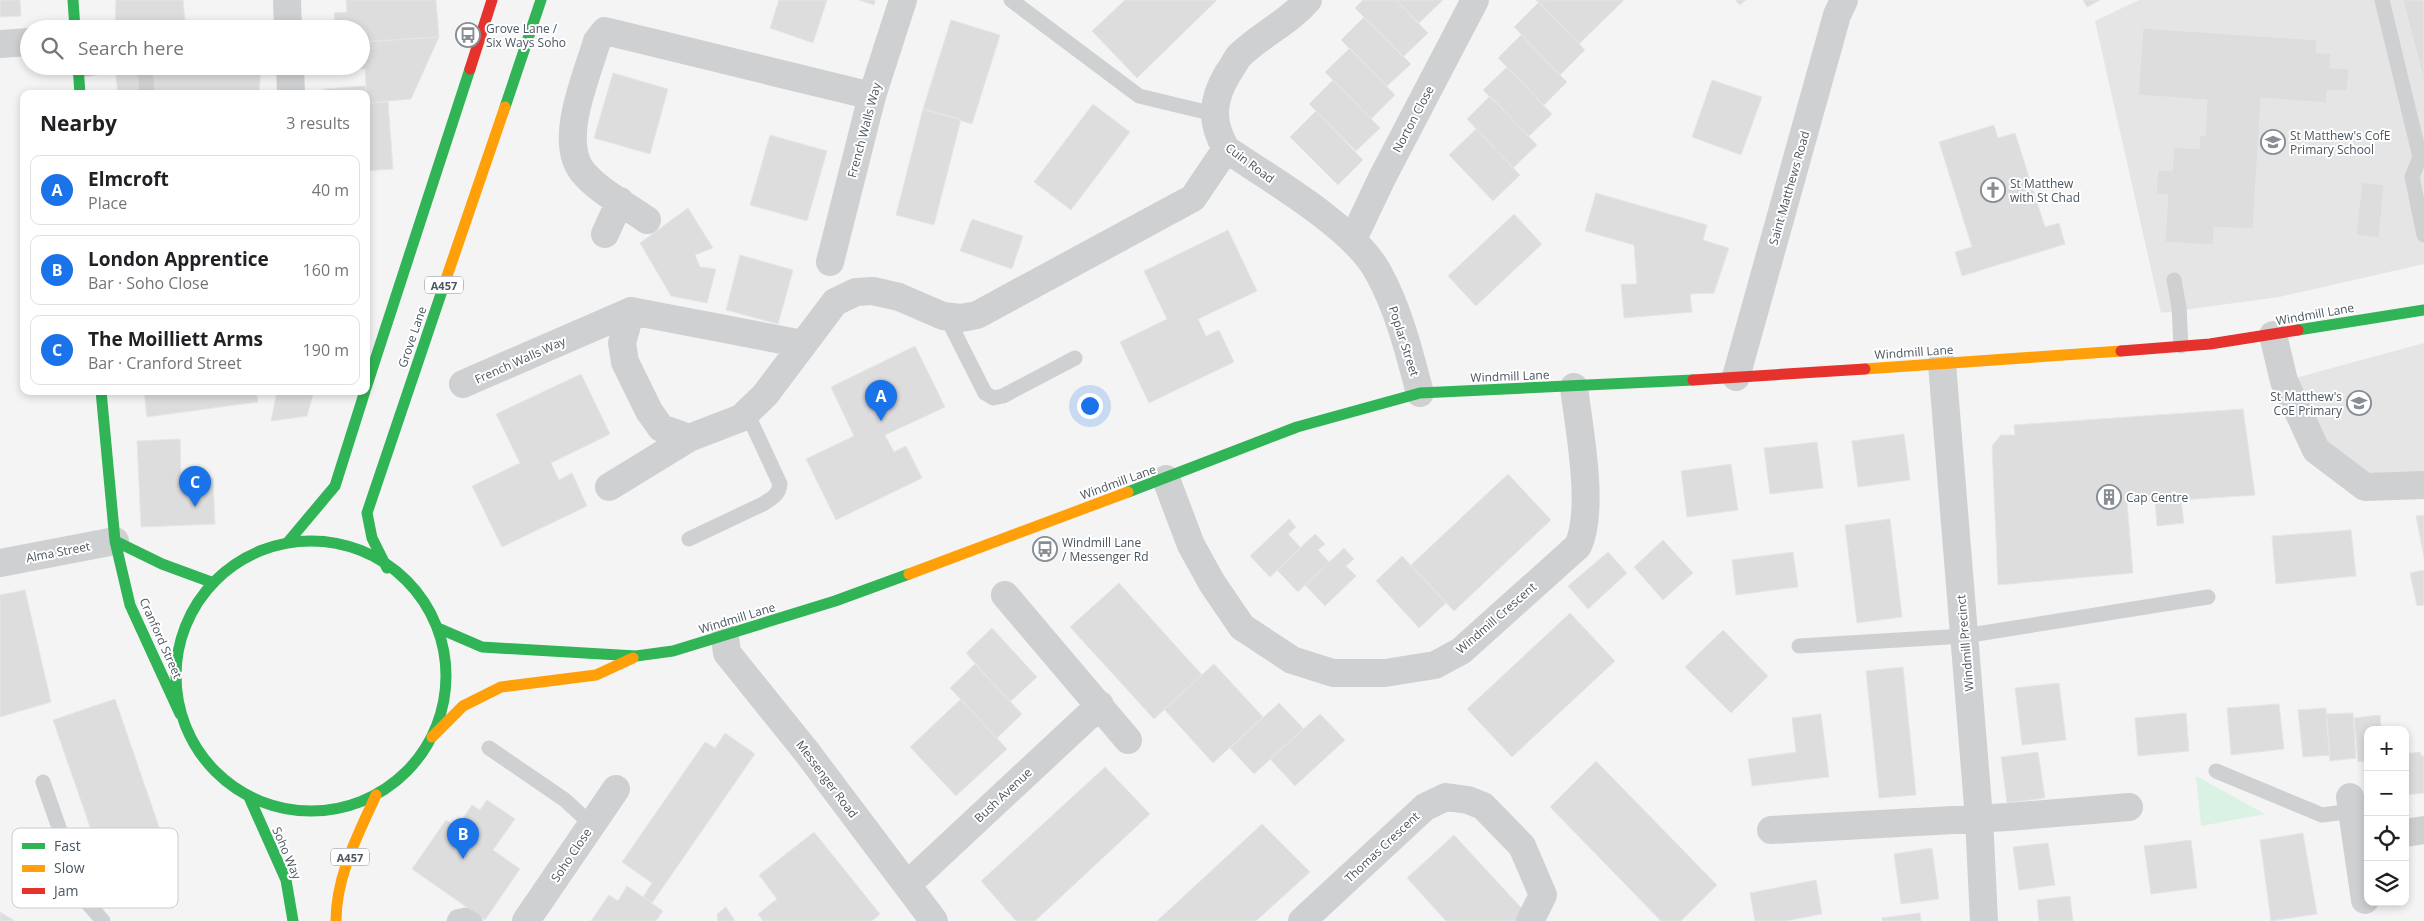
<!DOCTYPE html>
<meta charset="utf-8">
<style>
body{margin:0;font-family:"Open Sans",sans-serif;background:#f2f2f2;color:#202124}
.controls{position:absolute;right:15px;bottom:15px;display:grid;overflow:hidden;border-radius:10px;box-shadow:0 2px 8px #0003}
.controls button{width:45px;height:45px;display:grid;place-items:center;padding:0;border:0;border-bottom:1px solid #e0e0e0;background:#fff;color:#202124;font:25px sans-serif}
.you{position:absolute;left:1089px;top:405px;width:18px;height:18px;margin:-12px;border:4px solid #fff;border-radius:50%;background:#1a73e8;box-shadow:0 0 0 8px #1a73e833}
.badge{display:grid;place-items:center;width:32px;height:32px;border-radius:50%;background:#1a73e8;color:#fff;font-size:16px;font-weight:700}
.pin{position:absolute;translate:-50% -41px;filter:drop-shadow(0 1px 2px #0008)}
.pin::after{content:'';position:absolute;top:26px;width:18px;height:15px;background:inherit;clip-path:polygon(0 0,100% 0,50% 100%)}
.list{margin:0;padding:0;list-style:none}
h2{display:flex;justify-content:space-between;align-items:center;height:65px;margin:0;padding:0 20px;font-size:21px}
h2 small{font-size:16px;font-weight:400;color:#757577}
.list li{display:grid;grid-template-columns:32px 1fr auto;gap:15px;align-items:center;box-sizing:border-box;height:70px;margin:0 10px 10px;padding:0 10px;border:1px solid #e0e0e0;border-radius:10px}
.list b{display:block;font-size:19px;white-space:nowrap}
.list p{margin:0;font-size:16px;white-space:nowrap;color:#757577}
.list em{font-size:16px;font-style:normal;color:#757577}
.icon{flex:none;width:28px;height:28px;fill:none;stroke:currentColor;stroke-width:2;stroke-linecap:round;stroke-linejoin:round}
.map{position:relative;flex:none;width:2424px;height:921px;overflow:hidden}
.search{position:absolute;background:#fff;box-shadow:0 2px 8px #0003;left:20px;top:20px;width:350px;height:55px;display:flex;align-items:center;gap:12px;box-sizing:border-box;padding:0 18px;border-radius:28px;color:#757577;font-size:19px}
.panel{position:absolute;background:#fff;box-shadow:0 2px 8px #0003;left:20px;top:90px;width:350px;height:305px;border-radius:10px}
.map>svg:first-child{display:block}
.education{fill:#e6e5e6}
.green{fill:#d9f2e3}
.building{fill:#ddddde;stroke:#e5e6e7}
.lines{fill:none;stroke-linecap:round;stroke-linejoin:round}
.lane{stroke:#ced0d2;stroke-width:15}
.street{stroke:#ced0d2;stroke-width:28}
.fast{stroke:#30b455;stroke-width:11}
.slow{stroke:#ff9f0a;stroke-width:11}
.jam{stroke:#e5322d;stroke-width:11}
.labels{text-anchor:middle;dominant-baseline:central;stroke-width:4;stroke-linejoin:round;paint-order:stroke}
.shield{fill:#fff;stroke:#808990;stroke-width:1}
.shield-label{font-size:11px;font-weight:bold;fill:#4a5661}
.poi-label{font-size:12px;fill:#4a5661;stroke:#fff;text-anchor:start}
.street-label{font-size:12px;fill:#4a5661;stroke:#fff}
.key{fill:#fff;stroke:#c9ccd0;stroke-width:1}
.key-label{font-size:14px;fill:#4a5661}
</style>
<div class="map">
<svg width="2424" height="921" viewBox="0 0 2424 921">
<rect width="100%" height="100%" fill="#f4f4f4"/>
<!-- education -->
<path class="education" d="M2139,0H2424V264L2279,297L2161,313L2095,21Z
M2424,343V479L2365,480L2326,449L2284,381Z"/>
<!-- green -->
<path class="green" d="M2196,776L2265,814L2201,826Z"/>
<!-- building -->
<path class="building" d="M0,0H20L21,16L0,17Z
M116,0H183L186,29H115Z
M346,0H436L439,37L361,42V29H335L334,13L347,12Z
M779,0H827L813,43L770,28Z
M859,0H875L874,5Z
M1125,0H1217L1137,78L1092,31Z
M1363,0H1396L1428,33L1403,57L1355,8Z
M1396,0H1443L1419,23Z
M1536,0H1624L1579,44Z
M1735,0H1746L1740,5Z
M2083,0H2100L2087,7Z
M2403,0H2424V81Z
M1539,2L1585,50L1560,75L1514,27Z
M1364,17L1411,64L1387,86L1341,40Z
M951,20L1000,35L972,124L923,109Z
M2143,28L2317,40L2316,52L2331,54L2330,68L2349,69L2347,91L2327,90V103L2261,98L2253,229L2214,227L2213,245L2165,242L2168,195L2156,194L2158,170L2172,171L2174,147L2199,149L2200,135L2205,136L2207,100L2138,95Z
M1521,35L1567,82L1544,105L1498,58Z
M439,37L411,99L367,103L365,69L322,68L361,66V42Z
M1350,48L1395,95L1371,119L1325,72Z
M115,66H261L259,94H118Z
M1507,67L1552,114L1529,136L1483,90Z
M613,73L668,89L650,154L594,138Z
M1333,80L1380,128L1356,151L1309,104Z
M1712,80L1762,97L1741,155L1692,137Z
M366,86L367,103L388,102L393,169L366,171V94H324V89Z
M1490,96L1537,145L1513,168L1467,119Z
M1093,104L1130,132L1071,210L1034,182Z
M923,109L961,119L934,225L896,215Z
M1316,111L1363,160L1338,185L1290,137Z
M1994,125L1998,138L2015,133L2045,227L2059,223L2065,244L1962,276L1955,252L1972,247L1939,142Z
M1476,129L1520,175L1493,201L1449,155Z
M770,135L827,151L807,221L750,205Z
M2362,182L2384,185L2379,238L2356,235Z
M1596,193L1707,225L1703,240L1729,248L1714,293L1690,294L1692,312L1624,318L1621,284H1637L1634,245L1585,231Z
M688,208L713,248L695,255L700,267L716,269L707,303L671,296L640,243Z
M1514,214L1542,244L1476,306L1448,276Z
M972,219L1023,236L1012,269L960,251Z
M1228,230L1257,291L1198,319L1206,336L1219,330L1234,362L1149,403L1120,342L1167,319L1144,271Z
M740,255L793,270L778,324L726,310Z
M915,346L945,407L885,435L894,452L906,446L922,478L836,520L806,459L854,436L831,387Z
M581,374L610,434L551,463L559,480L572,473L587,506L502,547L472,486L520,463L496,414Z
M144,391H256L258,402L147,417Z
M277,391H314L307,416L271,421Z
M2243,409L2255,495L2181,500L2184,523L2157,526L2155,500L2127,501L2133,573L1998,585L1992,446L2001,435H2015L2014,425Z
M1904,434L1910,480L1858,487L1852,441Z
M180,439L181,480L213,478L215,524L141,527L137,441Z
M1817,442L1823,488L1770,494L1764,448Z
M1731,464L1738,510L1687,517L1681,471Z
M1508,474L1551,520L1454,611L1411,565Z
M2424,515V558L2416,516Z
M1289,519L1296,527L1288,534L1301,548L1270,577L1250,556Z
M1890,519L1902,617L1857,623L1845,525Z
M2351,530L2356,576L2276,584L2272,536Z
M1315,534L1325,544L1318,550L1329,562L1298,592L1277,570Z
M1663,540L1693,573L1663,600L1634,567Z
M1344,548L1354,559L1346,566L1356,576L1325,606L1305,585Z
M1608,552L1627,573L1588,609L1568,586Z
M1793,552L1798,587L1736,595L1732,560Z
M1402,556L1446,603L1419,628L1376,581Z
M2424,570V605L2417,606L2410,573Z
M1119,583L1202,675L1154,719L1070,627Z
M25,590L51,702L0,717V595Z
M1570,613L1615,661L1512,757L1467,709Z
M992,628L1037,677L1010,702L966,653Z
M1723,630L1768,676L1731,713L1685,667Z
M975,664L1022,714L997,738L950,688Z
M1214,664L1263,717L1213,763L1164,709Z
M1903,667L1916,795L1879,798L1866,671Z
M2059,683L2066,740L2022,745L2015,688Z
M115,699L170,859L109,882L53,720Z
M961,699L1007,749L956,796L910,747Z
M1279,703L1304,729L1254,774L1230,748Z
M2279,704L2284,749L2231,755L2227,708Z
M2326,708L2330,755L2303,757L2298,710Z
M2186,713L2189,751L2138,756L2135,718Z
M2353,713L2356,758L2330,761L2326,714Z
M1320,714L1345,740L1295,786L1270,759Z
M1821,714L1829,777L1752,786L1748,759L1796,752L1792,718Z
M2380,715L2381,730H2368V761L2358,762L2354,718Z
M725,733L755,754L652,903L643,897L652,883L622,862L705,742L715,748Z
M2038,752L2045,798L2007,803L2001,757Z
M2420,752L2421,756H2424V793L2405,795V754Z
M1596,761L1717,885L1681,921H1661L1550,807Z
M1105,767L1150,814L1035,921H1016L981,881Z
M487,800L515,819L493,850L520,869L485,920L412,869L446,820L457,827L472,805L480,810Z
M1262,824L1310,872L1256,921H1157Z
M814,832L880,914L872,921H763L758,914L777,899L759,875Z
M2303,833L2317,914L2271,921L2260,840Z
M1454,835L1525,912L1515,921H1446L1407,878Z
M2191,840L2197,888L2151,894L2144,846Z
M2048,843L2055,885L2019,890L2013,847Z
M1932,848L1939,899L1901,904L1894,854Z
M1816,880L1822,914L1786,921H1755L1750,893Z
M627,886L663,911L656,921H591L609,895L618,901Z
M2070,896L2073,921H2039L2037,900Z
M726,907L735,921H718L717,914Z
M0,912L15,921H0Z
M1920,913L1921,921H1882V918Z"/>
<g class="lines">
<!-- lane -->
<path class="lane" d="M1011,0L1139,96L1214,114
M2382,0L2420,157L2412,177L2424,235
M145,66L147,94
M78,70L108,66
M2174,280L2179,307L2181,346
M946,316L985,393L993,398L1003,396L1075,358
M689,539L763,504C772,498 779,495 780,484L747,413
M1799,646L1964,636L2208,597
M489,748L565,800L592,825
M2216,771L2322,815L2352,811
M43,782L84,899L103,921
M454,921L456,917L465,915L475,921"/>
<!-- street -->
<path class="street" d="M287,0L288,29
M1308,0C1288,23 1260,35 1239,56C1235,61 1232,68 1228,73C1212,100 1210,121 1226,149C1270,179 1353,226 1378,272C1399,310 1409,352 1420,393
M0,44L29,42
M290,66L291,94
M647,220C626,205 598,191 582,171C558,139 587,76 597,41L605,31L872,96
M605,234L620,201
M1353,239L1382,178L1475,0
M830,262L872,96L903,0
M631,311L803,344
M2273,335L2284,381L2316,450L2365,487L2424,485
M1942,364L1979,818L1984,921
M1736,377L1837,15L1844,0
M463,384L631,311L622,343L625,362L649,411L661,428L689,438L741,418L765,395L835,302L856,292L873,291L899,297L943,316L961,318L977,315L1193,198L1226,149
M1166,479L1191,545L1212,583L1242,627L1292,660L1333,673H1385L1435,665L1461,651L1578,546C1595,509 1579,429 1574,387
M609,487L689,438
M0,563L115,541
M1005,595L1128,740
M725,637L727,653L806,751L934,921
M2350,797L2365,900
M1771,830L2008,817L2129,807
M2405,833L2424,830
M907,885L1100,705
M526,921L616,789
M1302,921L1425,807L1446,797L1468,800L1483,806L1522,846L1543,895L1530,921"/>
<!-- fast -->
<path class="fast" d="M73,0L75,29
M78,66L80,94
M505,107L541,0
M2298,330L2424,310
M366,388L470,69
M101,391L115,541L130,605L180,714
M1128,492L1297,427L1420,393L1693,380
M115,541L162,564L211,582
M176 676a135 135 0 1 1 270 0a135 135 0 1 1-270 0Z
M288,542L335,486L365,391
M387,568L372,538L367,513L445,282
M438,628L482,647L636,656L673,651L835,601L909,574
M249,797L286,880L293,921"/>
<!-- slow -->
<path class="slow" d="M445,282L505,107
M1865,369L2121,351
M909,574L1128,492
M432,737L463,706L501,687L596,675L633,658
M336,921C336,876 358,835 376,795"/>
<!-- jam -->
<path class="jam" d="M470,69L492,0
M2121,351L2210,344L2298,330
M1693,380L1865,369"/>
</g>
<!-- icons -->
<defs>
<symbol id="bus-ring" viewBox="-11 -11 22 22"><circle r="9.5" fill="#fff" stroke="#868d94" stroke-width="1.5"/><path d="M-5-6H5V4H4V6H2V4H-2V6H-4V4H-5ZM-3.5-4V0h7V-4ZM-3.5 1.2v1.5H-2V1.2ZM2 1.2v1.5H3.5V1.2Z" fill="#868d94"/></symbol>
<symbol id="school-ring" viewBox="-11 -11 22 22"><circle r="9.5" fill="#fff" stroke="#868d94" stroke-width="1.5"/><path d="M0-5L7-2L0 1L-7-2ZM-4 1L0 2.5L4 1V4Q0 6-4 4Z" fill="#868d94"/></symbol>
<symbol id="church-ring" viewBox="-11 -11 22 22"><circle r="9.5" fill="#fff" stroke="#868d94" stroke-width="1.5"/><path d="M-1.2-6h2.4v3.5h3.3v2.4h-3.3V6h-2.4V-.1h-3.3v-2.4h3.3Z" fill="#868d94"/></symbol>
<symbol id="building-ring" viewBox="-11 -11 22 22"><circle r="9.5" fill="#fff" stroke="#868d94" stroke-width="1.5"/><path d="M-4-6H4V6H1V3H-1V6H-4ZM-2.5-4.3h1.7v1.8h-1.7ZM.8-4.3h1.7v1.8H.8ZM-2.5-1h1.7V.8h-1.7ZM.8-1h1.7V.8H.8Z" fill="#868d94"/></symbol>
</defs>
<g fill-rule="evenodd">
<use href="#bus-ring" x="454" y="21" width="28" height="28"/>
<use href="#school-ring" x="2259" y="128" width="28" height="28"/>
<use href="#church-ring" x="1979" y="176" width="28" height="28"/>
<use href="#school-ring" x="2345" y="389" width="28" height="28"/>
<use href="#building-ring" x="2095" y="483" width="28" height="28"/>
<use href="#bus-ring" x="1031" y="535" width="28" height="28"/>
</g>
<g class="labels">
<!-- shield labels -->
<g class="shield">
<rect x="425" y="276.5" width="38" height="17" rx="4"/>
<rect x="331" y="848.5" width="38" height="17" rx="4"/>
</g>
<g class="shield-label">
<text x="444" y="285">A457</text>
<text x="350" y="857">A457</text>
</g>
<!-- poi labels -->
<g class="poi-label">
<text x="486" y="28">Grove Lane /<tspan x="486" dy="14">Six Ways Soho</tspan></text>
<text x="2290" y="135">St Matthew's CofE<tspan x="2290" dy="14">Primary School</tspan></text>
<text x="2010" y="183">St Matthew<tspan x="2010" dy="14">with St Chad</tspan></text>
<text x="2342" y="396" text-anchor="end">St Matthew's<tspan x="2342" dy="14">CoE Primary</tspan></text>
<text x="2126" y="497">Cap Centre</text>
<text x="1062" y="542">Windmill Lane<tspan x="1062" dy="14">/ Messenger Rd</tspan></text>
</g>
<!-- street labels -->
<g class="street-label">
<text transform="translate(1413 119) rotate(-62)">Norton Close</text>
<text transform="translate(864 130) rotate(-75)">French Walls Way</text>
<text transform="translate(1250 163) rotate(37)">Cuin Road</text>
<text transform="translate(1789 188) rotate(-74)">Saint Matthews Road</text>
<text transform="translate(2315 314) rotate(-10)">Windmill Lane</text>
<text transform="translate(412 337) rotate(-71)">Grove Lane</text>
<text transform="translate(1404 341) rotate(72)">Poplar Street</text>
<text transform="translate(1914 352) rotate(-4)">Windmill Lane</text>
<text transform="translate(520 360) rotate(-24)">French Walls Way</text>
<text transform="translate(1510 376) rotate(-2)">Windmill Lane</text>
<text transform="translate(1118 482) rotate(-20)">Windmill Lane</text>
<text transform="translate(58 552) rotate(-11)">Alma Street</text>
<text transform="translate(737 618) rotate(-17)">Windmill Lane</text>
<text transform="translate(1496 618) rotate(-41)">Windmill Crescent</text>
<text transform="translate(161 638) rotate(66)">Cranford Street</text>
<text transform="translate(1965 643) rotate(-95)">Windmill Precinct</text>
<text transform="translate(827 779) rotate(53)">Messenger Road</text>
<text transform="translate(1003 795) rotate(-43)">Bush Avenue</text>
<text transform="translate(1382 847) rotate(-43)">Thomas Crescent</text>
<text transform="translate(287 853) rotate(67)">Soho Way</text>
<text transform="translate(571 855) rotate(-56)">Soho Close</text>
</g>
</g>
<!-- legend -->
<rect x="12" y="828" width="166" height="80" rx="8" class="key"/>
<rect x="22" y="843" width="23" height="6" fill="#30b455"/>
<rect x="22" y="865" width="23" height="7" fill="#ff9f0a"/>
<rect x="22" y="888" width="23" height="6" fill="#e5322d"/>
<g class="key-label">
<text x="54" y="851">Fast</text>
<text x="54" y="873">Slow</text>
<text x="54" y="896">Jam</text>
</g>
</svg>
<div class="controls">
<button>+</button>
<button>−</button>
<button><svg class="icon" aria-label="locate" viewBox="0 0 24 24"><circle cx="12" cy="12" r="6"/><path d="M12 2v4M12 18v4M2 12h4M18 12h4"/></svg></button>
<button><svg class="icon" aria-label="layers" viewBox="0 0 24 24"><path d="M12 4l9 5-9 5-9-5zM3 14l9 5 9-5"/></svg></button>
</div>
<div class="you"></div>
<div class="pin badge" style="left:881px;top:421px">A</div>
<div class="pin badge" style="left:463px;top:859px">B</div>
<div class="pin badge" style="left:195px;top:507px">C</div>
<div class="search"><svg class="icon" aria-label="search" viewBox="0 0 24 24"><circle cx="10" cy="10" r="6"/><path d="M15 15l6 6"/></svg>Search here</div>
<section class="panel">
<h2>Nearby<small>3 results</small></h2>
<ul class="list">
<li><span class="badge">A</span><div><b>Elmcroft</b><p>Place</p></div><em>40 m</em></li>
<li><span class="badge">B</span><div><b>London Apprentice</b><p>Bar · Soho Close</p></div><em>160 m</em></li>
<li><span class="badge">C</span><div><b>The Moilliett Arms</b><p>Bar · Cranford Street</p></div><em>190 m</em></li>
</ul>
</section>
</div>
